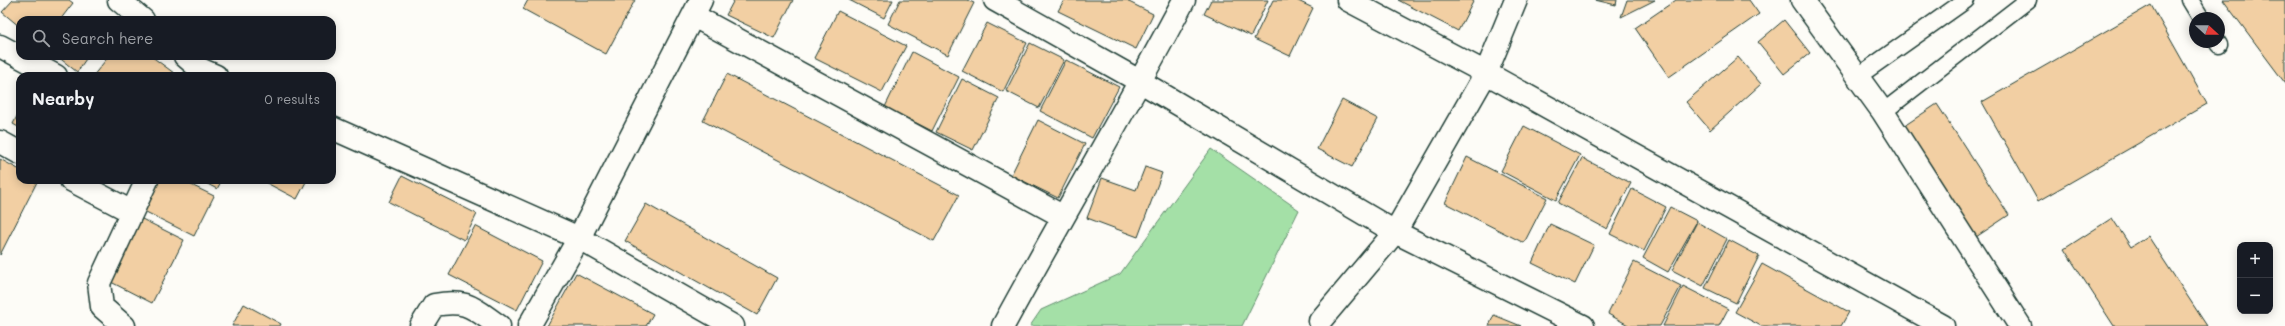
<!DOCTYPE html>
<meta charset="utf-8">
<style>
body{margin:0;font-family:Mali,sans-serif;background:#20242c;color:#f1f3f6}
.controls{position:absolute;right:12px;bottom:12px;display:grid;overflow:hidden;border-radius:8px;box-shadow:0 2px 10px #0003}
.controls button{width:36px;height:36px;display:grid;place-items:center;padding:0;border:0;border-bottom:1px solid #363941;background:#171b24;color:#f1f3f6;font:20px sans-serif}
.compass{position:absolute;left:2189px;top:12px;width:36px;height:36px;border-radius:50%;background:#171b24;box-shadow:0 2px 10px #0003;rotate:111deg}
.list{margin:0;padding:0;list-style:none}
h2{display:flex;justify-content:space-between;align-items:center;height:52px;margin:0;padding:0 16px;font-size:17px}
h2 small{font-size:13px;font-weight:400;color:#9ea1a6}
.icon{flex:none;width:22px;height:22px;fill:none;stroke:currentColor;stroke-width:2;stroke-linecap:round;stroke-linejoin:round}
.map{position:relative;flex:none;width:2285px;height:326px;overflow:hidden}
.search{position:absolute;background:#171b24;box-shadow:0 2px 10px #0003;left:16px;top:16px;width:320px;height:44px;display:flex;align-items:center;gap:10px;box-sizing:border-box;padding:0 14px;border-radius:12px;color:#9ea1a6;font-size:15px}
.panel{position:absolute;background:#171b24;box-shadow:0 2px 10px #0003;left:16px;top:72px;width:320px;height:112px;border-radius:12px}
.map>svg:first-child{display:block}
.green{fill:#a4e0a7;stroke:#628e6e}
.building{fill:#f2cfa3;stroke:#1f3d34}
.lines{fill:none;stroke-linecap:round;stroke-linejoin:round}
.lane-casing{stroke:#1f3d34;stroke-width:19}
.street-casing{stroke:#1f3d34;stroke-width:25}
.secondary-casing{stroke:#1f3d34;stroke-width:25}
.lane{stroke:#fdfcf7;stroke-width:16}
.street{stroke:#fdfcf7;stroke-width:22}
.secondary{stroke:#fdfcf7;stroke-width:22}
</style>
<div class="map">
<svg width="2285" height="326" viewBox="0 0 2285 326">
<rect width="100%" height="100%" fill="#fdfcf7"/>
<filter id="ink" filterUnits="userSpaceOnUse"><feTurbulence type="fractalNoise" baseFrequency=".025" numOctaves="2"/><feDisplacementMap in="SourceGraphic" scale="8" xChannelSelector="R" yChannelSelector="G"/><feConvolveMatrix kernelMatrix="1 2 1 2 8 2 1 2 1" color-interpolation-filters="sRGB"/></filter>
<g filter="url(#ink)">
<!-- green -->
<path class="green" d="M1211,149L1299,210L1242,326H1030L1041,310L1120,274Z"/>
<!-- building -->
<path class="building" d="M13,0H69L73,3L60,20H20V27L2,12Z
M528,0H635L606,54L523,9Z
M734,0H793L774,38L726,15Z
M849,0H893L884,18Z
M900,0H967L974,3L948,55L888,24Z
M1064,0H1129V2L1153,14L1136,49L1058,11Z
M1211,0H1268L1251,36L1204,14Z
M1273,0H1296L1313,8L1290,56L1254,39Z
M1398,0H1474L1458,31Z
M1595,0H1617L1616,5Z
M1627,0H1655L1621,17Z
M1676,0H1749L1759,14L1669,77L1635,28Z
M2223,0H2285V83Z
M2151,5L2207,104L2038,201L1982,102Z
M838,11L906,46L882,92L814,58Z
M1784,20L1810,53L1784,74L1758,42Z
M987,23L1027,43L1003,92L962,71Z
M1030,43L1064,60L1039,108L1006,91Z
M912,52L959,77L932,131L885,107Z
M57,56H88L77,72Z
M109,56H151L178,76H93Z
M1738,57L1761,84L1710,130L1686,102Z
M1066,60L1119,87L1092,138L1040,111Z
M727,74L959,195L934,241L703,121Z
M962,79L999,98L973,150L936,132Z
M1342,100L1378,119L1352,167L1317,149Z
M1937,104L2009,215L1976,237L1904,126Z
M20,110V128L13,124Z
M1038,120L1085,144L1058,198L1011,175Z
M1524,126L1580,155L1556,200L1501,171Z
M1467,157L1547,198L1524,243L1445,203Z
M1582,158L1631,183L1607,229L1558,203Z
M0,159L20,170V180H38L0,255Z
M1145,167L1162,173L1138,237L1087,218L1102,178L1136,190Z
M402,176L477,214L464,240L389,202Z
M159,180H181L214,196L194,236L144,211Z
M200,180H222L217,189Z
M261,180H307L297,199Z
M1632,189L1666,207L1644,251L1610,234Z
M646,204L777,278L757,315L625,241Z
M1670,207L1697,221L1668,272L1643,258Z
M138,217L184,240L152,303L107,280Z
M2112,218L2131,247L2148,236L2207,326H2114L2064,249Z
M1697,222L1727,239L1703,286L1672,270Z
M1550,224L1594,245L1575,284L1532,263Z
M475,226L542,261L517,310L449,275Z
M1729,240L1759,256L1736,303L1705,288Z
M1634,262L1681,286L1660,326H1630L1608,314Z
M1762,264L1849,312L1841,326H1761L1735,312Z
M576,273L653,314L646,326H547Z
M1683,286L1728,309L1719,326H1663Z
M244,304L281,324L280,326H232Z
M1494,315L1521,326H1489Z"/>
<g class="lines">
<defs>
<path id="lane" d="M2190,0L2201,18
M2217,42L2219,45
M1857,77L1966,0
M1883,112L2028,0"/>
<path id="street" d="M995,0L1141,82L1395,232L1583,326
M1348,0L1486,73L1943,326
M1802,0L1883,112L2020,326
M694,16L1062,216
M0,46L56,76
M0,142L20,153
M71,180L132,212
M1320,321L1395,232L1486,73L1516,0
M124,326L102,307L99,283L147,180
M421,326L434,305C468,299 473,308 499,326
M529,326L579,238L701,0
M1003,326C1062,217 1126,110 1184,0"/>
<path id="secondary" d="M119,0L143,20
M185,56L200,69L216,76
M332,128L579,238L733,326"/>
</defs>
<!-- lane casing -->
<use href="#lane" class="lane-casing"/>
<!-- street casing -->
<use href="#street" class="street-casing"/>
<!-- secondary casing -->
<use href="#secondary" class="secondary-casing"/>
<!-- lane -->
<use href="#lane" class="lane"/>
<!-- street -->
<use href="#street" class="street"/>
<!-- secondary -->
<use href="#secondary" class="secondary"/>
</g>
</g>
</svg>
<div class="controls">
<button>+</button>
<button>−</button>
</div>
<svg class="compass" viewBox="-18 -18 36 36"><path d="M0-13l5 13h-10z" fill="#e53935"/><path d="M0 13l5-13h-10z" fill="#9ea1a6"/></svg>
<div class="search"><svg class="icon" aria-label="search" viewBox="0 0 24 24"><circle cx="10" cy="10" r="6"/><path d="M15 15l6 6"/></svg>Search here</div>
<section class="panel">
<h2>Nearby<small>0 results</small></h2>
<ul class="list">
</ul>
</section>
</div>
